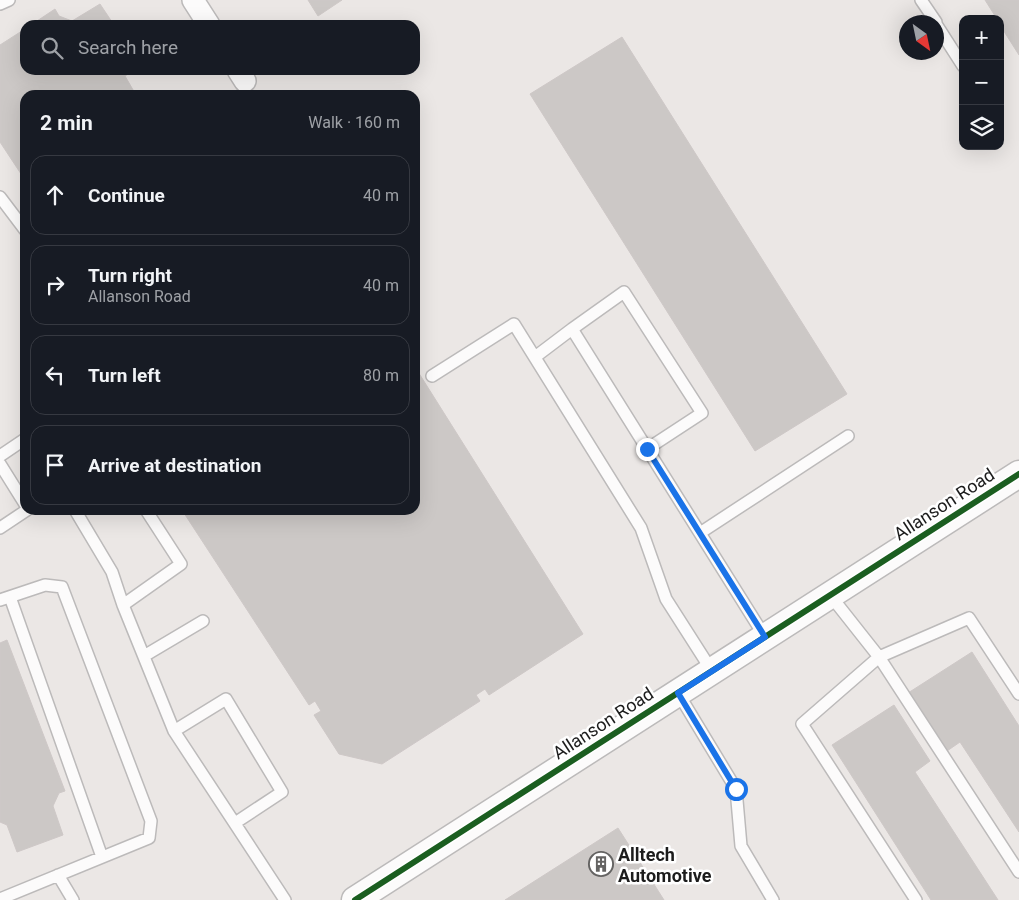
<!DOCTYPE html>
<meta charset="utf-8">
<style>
body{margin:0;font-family:Roboto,sans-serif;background:#242831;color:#f1f3f6}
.controls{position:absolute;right:15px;top:15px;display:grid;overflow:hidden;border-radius:10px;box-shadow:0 5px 20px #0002}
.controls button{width:45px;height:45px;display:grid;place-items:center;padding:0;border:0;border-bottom:1px solid #363941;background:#171b24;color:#f1f3f6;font:25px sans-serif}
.compass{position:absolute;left:899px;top:15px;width:45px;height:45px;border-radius:50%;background:#171b24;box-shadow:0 5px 20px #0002;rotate:147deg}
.stop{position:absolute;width:15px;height:15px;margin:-11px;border:4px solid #1a73e8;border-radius:50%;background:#fff}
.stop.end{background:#1a73e8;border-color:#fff;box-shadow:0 1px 5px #0008}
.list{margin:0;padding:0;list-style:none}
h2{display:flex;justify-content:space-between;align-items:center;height:65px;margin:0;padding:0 20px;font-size:21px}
h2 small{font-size:16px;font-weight:400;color:#9ea1a6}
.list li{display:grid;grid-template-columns:32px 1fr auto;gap:15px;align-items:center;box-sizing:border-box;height:80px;margin:0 10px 10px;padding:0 10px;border:1px solid #363941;border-radius:15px}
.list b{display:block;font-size:19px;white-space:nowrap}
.list p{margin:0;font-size:16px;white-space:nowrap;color:#9ea1a6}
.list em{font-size:16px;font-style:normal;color:#9ea1a6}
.icon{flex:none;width:28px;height:28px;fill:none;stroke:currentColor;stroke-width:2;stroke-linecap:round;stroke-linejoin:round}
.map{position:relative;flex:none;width:1019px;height:900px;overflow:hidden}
.search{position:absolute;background:#171b24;box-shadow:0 5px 20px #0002;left:20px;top:20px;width:400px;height:55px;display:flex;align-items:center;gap:12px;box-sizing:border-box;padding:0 18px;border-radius:15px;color:#9ea1a6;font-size:19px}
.panel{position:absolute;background:#171b24;box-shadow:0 5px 20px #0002;left:20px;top:90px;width:400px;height:425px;border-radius:15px}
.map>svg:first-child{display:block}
.building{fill:#ccc8c6;stroke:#cec8c7}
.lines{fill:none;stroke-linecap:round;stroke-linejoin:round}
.service-casing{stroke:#bcbaba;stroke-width:14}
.minor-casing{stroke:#bcbaba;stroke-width:24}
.tertiary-casing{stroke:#bcbaba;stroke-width:29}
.service{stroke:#fcfbfb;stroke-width:11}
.minor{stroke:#fcfbfb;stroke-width:21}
.tertiary{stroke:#fcfbfb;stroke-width:26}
.cycleway-casing{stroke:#fff;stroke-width:9}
.cycleway{stroke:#1b5e20;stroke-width:6}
.route{stroke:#1a73e8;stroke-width:6}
.labels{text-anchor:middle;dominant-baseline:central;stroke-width:5;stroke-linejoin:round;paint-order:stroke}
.street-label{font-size:18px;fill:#1c1c1c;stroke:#fff}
.poi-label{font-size:18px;font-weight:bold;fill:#1c1c1c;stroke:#fff;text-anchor:start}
</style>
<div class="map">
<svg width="1019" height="900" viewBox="0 0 1019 900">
<rect width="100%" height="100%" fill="#ebe7e5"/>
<!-- building -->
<path class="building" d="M308,0H342L318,16Z
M985,0H1019V55L1000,25V19H997Z
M100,4L114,25H31L55,9L59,16L72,21Z
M25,29V70H134L125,76L136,95H25V180L0,142V45Z
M622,37L847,394L755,451L530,94Z
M415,367L583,634L489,695L485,689L476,695L480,701L382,764L339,754L314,715L321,711L315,701L309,705L182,510H415Z
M7,640L65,791L59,793L53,806L63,835L17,852L7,825L0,822V643Z
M972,652L1019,726V832L960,742L947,751L908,693Z
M894,705L930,761L915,772L998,900H931L832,745Z
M618,828L664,900H505Z"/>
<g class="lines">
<defs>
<path id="service" d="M921,0L936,22
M0,4L9,0
M936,24L963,66
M0,197L25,230
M572,329L624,292L702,413L647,449
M535,357L572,329L765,637
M432,376L514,324L641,528L666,599L712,671
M0,456L25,439
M0,464L25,504
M75,510L112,572L123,605L174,731L285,900
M0,528L27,510
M700,533L848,436
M830,595L879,657L969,618L1019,694
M10,597L102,857
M0,600L45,585L62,587L151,821L149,838L0,899
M123,605L181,564L146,510
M144,656L203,621
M678,693L736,789L741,846L773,900
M174,731L226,699L282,792L235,823
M58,875L73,900
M916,900L802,724L879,657L1019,872"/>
<path id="minor" d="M193,0L209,25
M238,70L245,81"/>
<path id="tertiary" d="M355,900L1019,474"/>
</defs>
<!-- service casing -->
<use href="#service" class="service-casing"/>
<!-- minor casing -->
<use href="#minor" class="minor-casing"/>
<!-- tertiary casing -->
<use href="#tertiary" class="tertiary-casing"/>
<!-- service -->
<use href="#service" class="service"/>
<!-- minor -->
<use href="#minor" class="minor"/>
<!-- tertiary -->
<use href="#tertiary" class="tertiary"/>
<defs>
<path id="cycleway" d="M355,900L1019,474"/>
</defs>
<!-- cycleway casing -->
<use href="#cycleway" class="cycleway-casing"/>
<!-- cycleway -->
<use href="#cycleway" class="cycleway"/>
</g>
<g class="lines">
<!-- route -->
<path class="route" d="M647,449L765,637L678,693L736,789"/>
</g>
<!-- icons -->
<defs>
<symbol id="building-ring" viewBox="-11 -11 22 22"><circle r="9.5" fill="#fff" stroke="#646362" stroke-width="1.5"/><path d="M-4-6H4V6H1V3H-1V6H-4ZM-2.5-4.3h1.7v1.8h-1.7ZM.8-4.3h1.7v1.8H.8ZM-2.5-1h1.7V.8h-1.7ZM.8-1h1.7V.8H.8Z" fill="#646362"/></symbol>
</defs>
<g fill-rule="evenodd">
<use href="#building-ring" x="587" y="850" width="28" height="28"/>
</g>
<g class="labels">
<!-- street labels -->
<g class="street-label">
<text transform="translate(944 504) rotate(-33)">Allanson Road</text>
<text transform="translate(603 723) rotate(-33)">Allanson Road</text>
</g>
<!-- poi labels -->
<g class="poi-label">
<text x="618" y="854">Alltech<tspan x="618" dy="21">Automotive</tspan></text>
</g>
</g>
</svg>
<div class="controls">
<button>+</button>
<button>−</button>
<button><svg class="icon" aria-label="layers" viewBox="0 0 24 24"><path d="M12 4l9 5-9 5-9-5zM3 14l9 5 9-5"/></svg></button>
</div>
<svg class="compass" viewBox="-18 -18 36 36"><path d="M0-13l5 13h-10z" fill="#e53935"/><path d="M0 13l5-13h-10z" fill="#9ea1a6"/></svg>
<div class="stop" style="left:736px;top:789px"></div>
<div class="stop end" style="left:647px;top:449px"></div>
<div class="search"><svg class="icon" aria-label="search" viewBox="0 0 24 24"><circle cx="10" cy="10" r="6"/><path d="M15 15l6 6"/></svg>Search here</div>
<section class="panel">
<h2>2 min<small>Walk · 160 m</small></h2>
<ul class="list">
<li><svg class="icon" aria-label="ahead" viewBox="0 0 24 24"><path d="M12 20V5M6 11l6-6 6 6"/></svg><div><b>Continue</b></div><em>40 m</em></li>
<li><svg class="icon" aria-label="right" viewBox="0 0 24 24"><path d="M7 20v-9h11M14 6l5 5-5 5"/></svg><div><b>Turn right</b><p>Allanson Road</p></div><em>40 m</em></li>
<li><svg class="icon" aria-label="left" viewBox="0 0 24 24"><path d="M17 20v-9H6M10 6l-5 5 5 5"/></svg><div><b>Turn left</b></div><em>80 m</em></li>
<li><svg class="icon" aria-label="arrive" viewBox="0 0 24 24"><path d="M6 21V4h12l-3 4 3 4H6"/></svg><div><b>Arrive at destination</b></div></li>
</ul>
</section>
</div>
